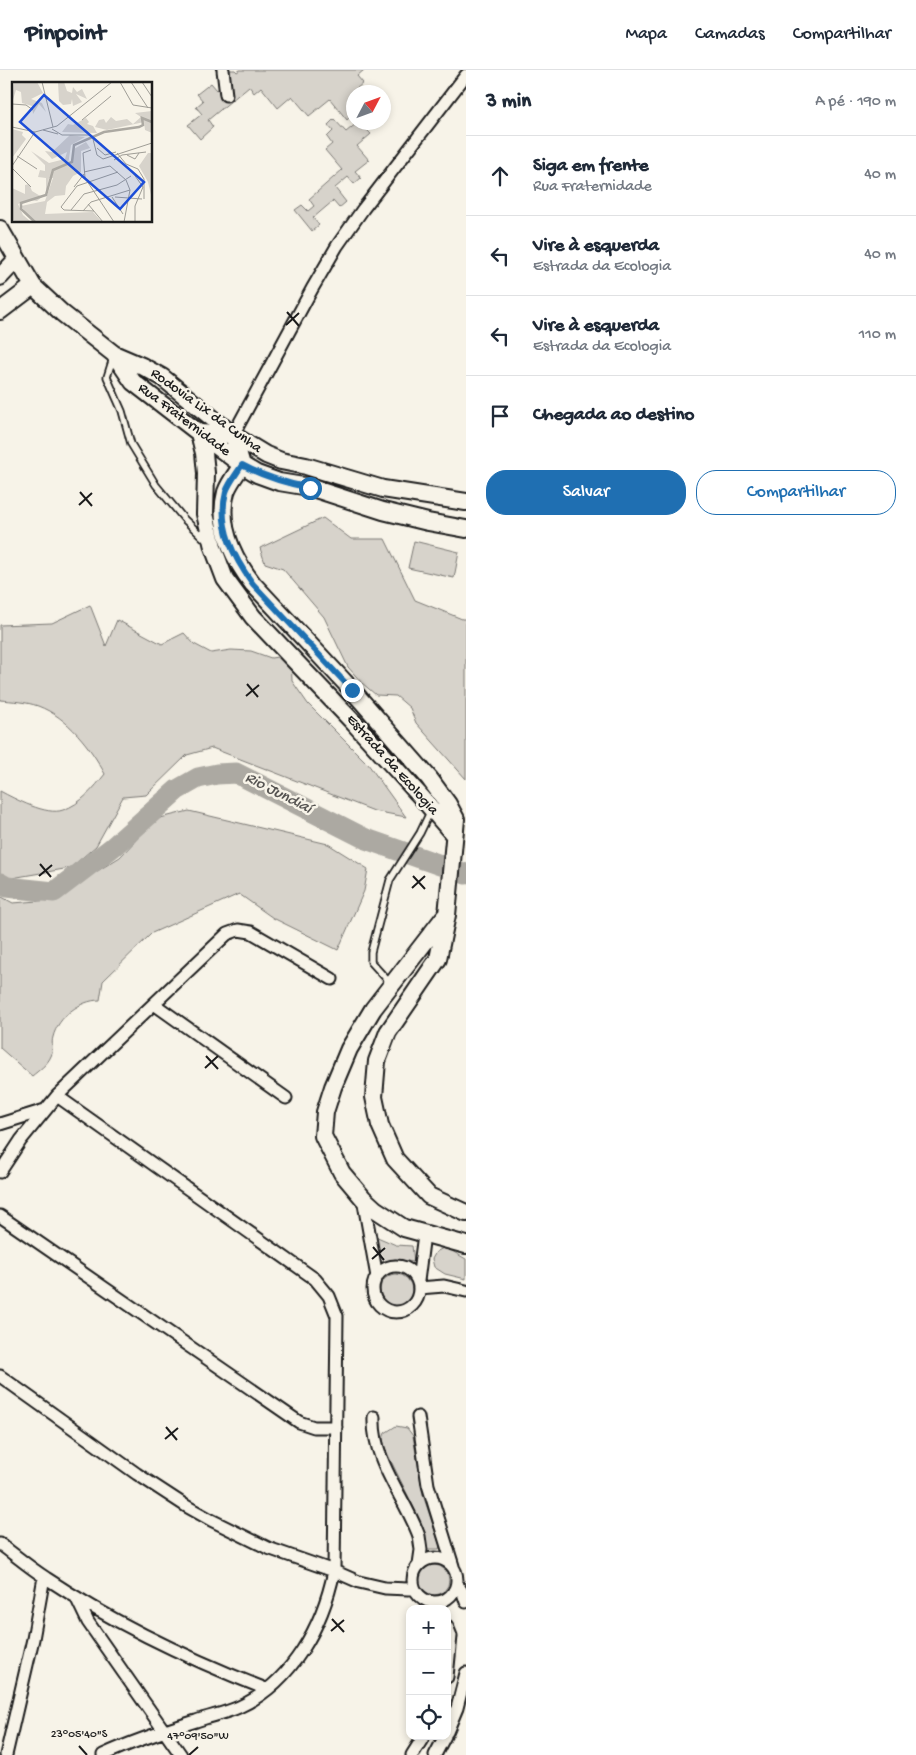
<!DOCTYPE html>
<html lang="pt">
<meta charset="utf-8">
<style>
body{margin:0;font-family:"Gochi Hand",sans-serif;background:#f6f6f7;color:#1f2937}
.controls{position:absolute;right:15px;bottom:15px;display:grid;overflow:hidden;border-radius:10px;box-shadow:0 2px 8px #0003}
.controls button{width:45px;height:45px;display:grid;place-items:center;padding:0;border:0;border-bottom:1px solid #e0e1e3;background:#fff;color:#1f2937;font:25px sans-serif}
.compass{position:absolute;left:346px;top:15px;width:45px;height:45px;border-radius:50%;background:#fff;box-shadow:0 2px 8px #0003;rotate:49deg}
.stop{position:absolute;width:15px;height:15px;margin:-11px;border:4px solid #1f6fb2;border-radius:50%;background:#fff}
.stop.end{background:#1f6fb2;border-color:#fff;box-shadow:0 1px 5px #0008}
.list{margin:0;padding:0;list-style:none}
h2{display:flex;justify-content:space-between;align-items:center;height:65px;margin:0;padding:0 20px;font-size:21px}
h2 small{font-size:16px;font-weight:400;color:#747a83}
.list li{display:grid;grid-template-columns:32px 1fr auto;gap:15px;align-items:center;box-sizing:border-box;height:80px;padding:0 20px;border-top:1px solid #e0e1e3}
.list b{display:block;font-size:19px;white-space:nowrap}
.list p{margin:0;font-size:16px;white-space:nowrap;color:#747a83}
.list em{font-size:16px;font-style:normal;color:#747a83}
.actions{display:flex;gap:10px;padding:15px 20px}
.actions a{flex:1;padding:11px 0;border:1px solid #1f6fb2;border-radius:20px;text-align:center;font-size:18px;color:#1f6fb2}
.actions .main{background:#1f6fb2;color:#fff}
.icon{flex:none;width:28px;height:28px;fill:none;stroke:currentColor;stroke-width:2;stroke-linecap:round;stroke-linejoin:round}
.map{position:relative;flex:none;width:466px;height:1685px;overflow:hidden}
header{display:flex;align-items:center;gap:30px;box-sizing:border-box;height:70px;padding:0 25px;background:#fff;border-bottom:1px solid #e0e1e3}
header strong{font-size:24px}
nav{display:flex;gap:28px;margin-inline-start:auto;font-size:18px}
main{display:flex}
aside{flex:1;background:#fff}
.map>svg:first-child{display:block}
.green{fill:#d7d3cb;stroke:#7a7874}
.lines{fill:none;stroke-linecap:round;stroke-linejoin:round}
.river{stroke:#aca9a2;stroke-width:21}
.lane-casing{stroke:#1c1c1c;stroke-width:9}
.street-casing{stroke:#1c1c1c;stroke-width:15}
.secondary-casing{stroke:#1c1c1c;stroke-width:20}
.lane{stroke:#f7f3e8;stroke-width:5.5}
.street{stroke:#f7f3e8;stroke-width:11}
.secondary{stroke:#f7f3e8;stroke-width:16}
.route{stroke:#1f6fb2;stroke-width:6}
.ticks{fill:none;stroke:#1c1c1c;stroke-width:2}
.labels{text-anchor:middle;dominant-baseline:central;stroke-width:5;stroke-linejoin:round;paint-order:stroke}
.street-label{font-size:15px;fill:#1c1c1c;stroke:#f7f3e8}
.water-label{font-size:16px;font-style:italic;fill:#565452;stroke:#f7f3e8}
.inset-river{fill:none;stroke:#aca9a2;stroke-width:2.5}
.inset-road{fill:none;stroke:#9f9d96;stroke-width:1}
.view{fill:#1d4ed8;fill-opacity:0.15;stroke:#1d4ed8;stroke-width:2.5}
.inset-edge{fill:none;stroke:#1c1c1c;stroke-width:2.5}
.ticks-label{font-size:12px;text-anchor:middle;fill:#1c1c1c;stroke:#f7f3e8;stroke-width:5;stroke-linejoin:round;paint-order:stroke}
</style>
<header>
<strong>Pinpoint</strong>
<nav><a>Mapa</a><a>Camadas</a><a>Compartilhar</a></nav>
</header>
<main>
<div class="map">
<svg width="466" height="1685" viewBox="0 0 466 1685">
<rect width="100%" height="100%" fill="#f7f3e8"/>
<filter id="ink" filterUnits="userSpaceOnUse"><feTurbulence type="fractalNoise" baseFrequency=".02" numOctaves="2"/><feDisplacementMap in="SourceGraphic" scale="10" xChannelSelector="R" yChannelSelector="G"/><feConvolveMatrix kernelMatrix="1 2 1 2 8 2 1 2 1" color-interpolation-filters="sRGB"/></filter>
<g filter="url(#ink)">
<!-- green -->
<path class="green" d="M226,0H235L237,2L240,0H364L357,6L363,13L356,19L359,22H353V44L347,50L330,29L309,46L292,26L278,38L261,17L254,23L249,16L208,50L213,57L200,69L188,55L202,44L196,37L203,31L197,24L211,13L217,20L223,14L218,7Z
M334,49L346,62L357,53H371L365,58L371,64L357,76L369,90L355,101L361,108L354,114L348,107L335,118L346,132L339,138L333,131L313,148L319,155L312,161L295,140L302,135L308,141L314,136L309,129L342,100L325,80L332,74L327,67L333,61L328,55Z
M323,448L351,469H385L415,530L462,549H466V709L416,653L410,638L396,626L376,625L362,613L348,597L324,547L283,499L265,493L260,478Z
M414,471L459,482L454,508L408,498Z
M90,535L106,576L117,550L162,574L184,563L194,574L211,583L231,580L251,581L271,588L291,585L292,611L308,634L368,694L406,747L374,741L212,678L187,685L146,725L123,727L96,776L70,798L0,810V721C15,729 47,746 63,740C81,734 94,718 105,704C91,678 68,647 38,636C27,632 12,631 0,630V555L52,553Z
M189,741L328,774L368,799L364,821L338,880L273,848L239,824L152,863L103,911L100,930C80,930 58,947 53,967C51,973 54,981 51,986C48,994 38,1001 32,1006L0,978V826L13,833L51,830L120,787L156,749Z
M375,1166L396,1175L412,1176L414,1191L413,1192L395,1189L379,1193Z
M443,1178L450,1180L466,1189V1209L445,1204L434,1197L432,1189L436,1182Z
M380 1220a16 16 0 1 1 32 0a16 16 0 1 1-32 0Z
M396,1356L407,1358L413,1366L423,1425L440,1476L439,1479H426L425,1464L421,1452L385,1379L383,1369L385,1363Z
M419 1510a15 15 0 1 1 30 0a15 15 0 1 1-30 0Z"/>
<g class="lines">
<!-- river -->
<path class="river" d="M0,813L7,817L54,822L113,777L177,720L198,708L217,704L236,703L366,769L466,804"/>
<defs>
<path id="lane" d="M113,288L107,307L122,341L131,374L156,415L184,449L208,472
M391,914L371,892V882L390,810L420,763L431,740"/>
<path id="street" d="M223,0L226,25
M233,365L312,219L337,176L363,139L466,5
M154,934L286,1028
M57,1026L315,1209L329,1226L337,1246L334,1501C323,1555 292,1613 239,1637C226,1643 210,1646 196,1651C164,1661 133,1671 103,1685
M0,1054L45,1040
M0,1102L21,1070L57,1026L227,864L238,860L251,862L332,909
M363,1128L377,1207
M0,1146L299,1352L314,1357H336
M373 1219a23 23 0 1 1 46 0a23 23 0 1 1-46 0Z
M418,1211L424,1164
M419,1218L444,1216L466,1221
M0,1306L137,1404L186,1436L211,1450L268,1478L334,1501L359,1512L385,1518L408,1519L413,1518
M374,1347C372,1391 405,1427 419,1466L421,1480L419,1494
M418,1347L428,1415L453,1496
M0,1474C15,1485 30,1498 46,1508C115,1554 189,1589 266,1619
M413 1510a22 22 0 1 1 44 0a22 22 0 1 1-44 0Z
M457,1514L463,1523L466,1532
M76,1527L88,1552L181,1685
M447,1556L451,1566L447,1607
M447,1662L457,1638L466,1603
M6,1685L33,1569L44,1507
M412,1685L424,1666
M435,1685L445,1666"/>
<path id="secondary" d="M0,159L33,216L62,243L114,284L142,296L162,307L233,365L266,385L281,391L306,396L383,419L466,432
M0,207L17,189
M0,241L33,216
M114,284L133,312L199,363L242,395L257,404L279,412L309,417L383,441L428,452L466,459
M242,395C237,403 229,413 226,422C217,456 233,488 253,514L352,620L429,708L448,734L456,749L447,845L438,889L388,962L377,991L374,1027L380,1055L395,1089L429,1126L466,1143
M242,395L233,365L199,363L204,383L206,403L205,444L213,477L225,509L253,547L354,653L423,729L454,765
M445,846L373,939L349,979L333,1017L325,1042L323,1066L342,1103L363,1128L375,1139L404,1158L466,1175"/>
</defs>
<!-- lane casing -->
<use href="#lane" class="lane-casing"/>
<!-- street casing -->
<use href="#street" class="street-casing"/>
<!-- secondary casing -->
<use href="#secondary" class="secondary-casing"/>
<!-- lane -->
<use href="#lane" class="lane"/>
<!-- street -->
<use href="#street" class="street"/>
<!-- secondary -->
<use href="#secondary" class="secondary"/>
</g>
</g>
<g class="lines" filter="url(#ink)">
<!-- route -->
<path class="route" d="M310,418C285,413 264,407 242,395C237,403 229,413 226,422C217,456 234,488 253,514L352,620"/>
</g>
<!-- ticks -->
<path class="ticks" d="M287,242L299,256M286,255L299,243M80,422L92,436M79,435L92,423M247,614L258,627M246,626L259,615M40,794L51,807M39,806L52,795M413,806L425,819M412,818L425,806M206,986L218,999M205,998L218,986M373,1177L384,1190M372,1189L385,1178M166,1357L177,1370M165,1369L178,1358M332,1549L344,1562M331,1561L344,1550M79,1676L87,1685M189,1685L198,1677"/>
<g class="labels">
<!-- street labels -->
<g class="street-label">
<text transform="translate(206 341) rotate(36)">Rodovia Lix da Cunha</text>
<text transform="translate(184 350) rotate(37)">Rua Fraternidade</text>
<text transform="translate(392 695) rotate(48)">Estrada da Ecologia</text>
</g>
<!-- water labels -->
<g class="water-label">
<text transform="translate(278 724) rotate(27)">Rio Jundiaí</text>
</g>
</g>
<!-- overview -->
<g transform="translate(12 12)">
<rect width="140" height="140" fill="#f7f3e8"/>
<path d="M2,0H25L31,11L19,17L30,21L34,30L27,22L21,32L20,24L10,21L9,10L4,8L0,21ZM52,0L55,9L60,11L61,5L65,10L70,7L75,17L64,12L70,20L61,24L60,17L59,22L51,23L47,19L46,0ZM140,29V51L133,48L132,40L95,48L83,45L87,38L92,37L94,41L99,35L104,39L115,37L121,42L129,35L123,31ZM74,36L77,40L75,42L81,44L85,51L50,50L56,42L61,43ZM0,47L11,50L10,53L14,57L0,76ZM58,53L73,55L59,63L56,83L60,80L62,67L74,60L78,66L69,69V90L61,94L54,104L53,113L43,114L35,120L33,132L81,130L90,140H21L9,124L33,119L41,96H37L34,112V96L26,95L28,88L33,89V83L19,69L37,81L53,77L55,70L40,77L33,69L40,70ZM136,71H140V117L136,100L127,84ZM17,102L20,109L30,115L25,119L16,118L6,122L11,133L19,140H4L0,137V106L13,112V103Z" fill="#d7d3cb"/>
<path class="inset-river" d="M23,140L9,127V121L34,113L41,88L60,80L62,63L92,50L127,45L131,43L130,36L140,40"/>
<path class="inset-road" d="M30,0L41,45M108,0L121,23L140,26M119,0L136,26M130,0L140,15M0,22L14,23L21,28M70,38L99,14M0,45L23,50L45,44L100,0M40,47L50,53H77M31,48L46,52M81,57L85,73L91,77L140,61M85,66L93,73L104,70M79,68L71,71L73,96L102,140M105,71L114,82L126,87L132,97V117M115,73L123,77L127,71M5,74L25,87M102,78L110,73L134,70M0,84L23,50M0,86L19,105M72,90L98,84L114,98L118,108L112,140M121,91L131,105L123,124V140M62,105L72,92M100,115L111,132M103,115L130,117M76,122L91,140M59,128L72,112L105,103L119,94M71,129L79,120L118,108M82,129L52,128L49,125L65,104L106,90"/>
<path class="view" d="M32,13L132,100L108,127L8,40Z"/>
<rect width="140" height="140" class="inset-edge"/>
</g>
<g class="ticks-label">
<text x="79" y="1667">23°05'40"S</text>
<text x="198" y="1669">47°09'50"W</text>
</g>
</svg>
<div class="controls">
<button>+</button>
<button>−</button>
<button><svg class="icon" aria-label="locate" viewBox="0 0 24 24"><circle cx="12" cy="12" r="6"/><path d="M12 2v4M12 18v4M2 12h4M18 12h4"/></svg></button>
</div>
<svg class="compass" viewBox="-18 -18 36 36"><path d="M0-13l5 13h-10z" fill="#e53935"/><path d="M0 13l5-13h-10z" fill="#747a83"/></svg>
<div class="stop" style="left:310px;top:418px"></div>
<div class="stop end" style="left:352px;top:620px"></div>
</div>
<aside>
<h2>3 min<small>A pé · 190 m</small></h2>
<ul class="list">
<li><svg class="icon" aria-label="ahead" viewBox="0 0 24 24"><path d="M12 20V5M6 11l6-6 6 6"/></svg><div><b>Siga em frente</b><p>Rua Fraternidade</p></div><em>40 m</em></li>
<li><svg class="icon" aria-label="left" viewBox="0 0 24 24"><path d="M17 20v-9H6M10 6l-5 5 5 5"/></svg><div><b>Vire à esquerda</b><p>Estrada da Ecologia</p></div><em>40 m</em></li>
<li><svg class="icon" aria-label="left" viewBox="0 0 24 24"><path d="M17 20v-9H6M10 6l-5 5 5 5"/></svg><div><b>Vire à esquerda</b><p>Estrada da Ecologia</p></div><em>110 m</em></li>
<li><svg class="icon" aria-label="arrive" viewBox="0 0 24 24"><path d="M6 21V4h12l-3 4 3 4H6"/></svg><div><b>Chegada ao destino</b></div></li>
</ul>
<div class="actions"><a class="main">Salvar</a><a>Compartilhar</a></div>
</aside>
</main>
